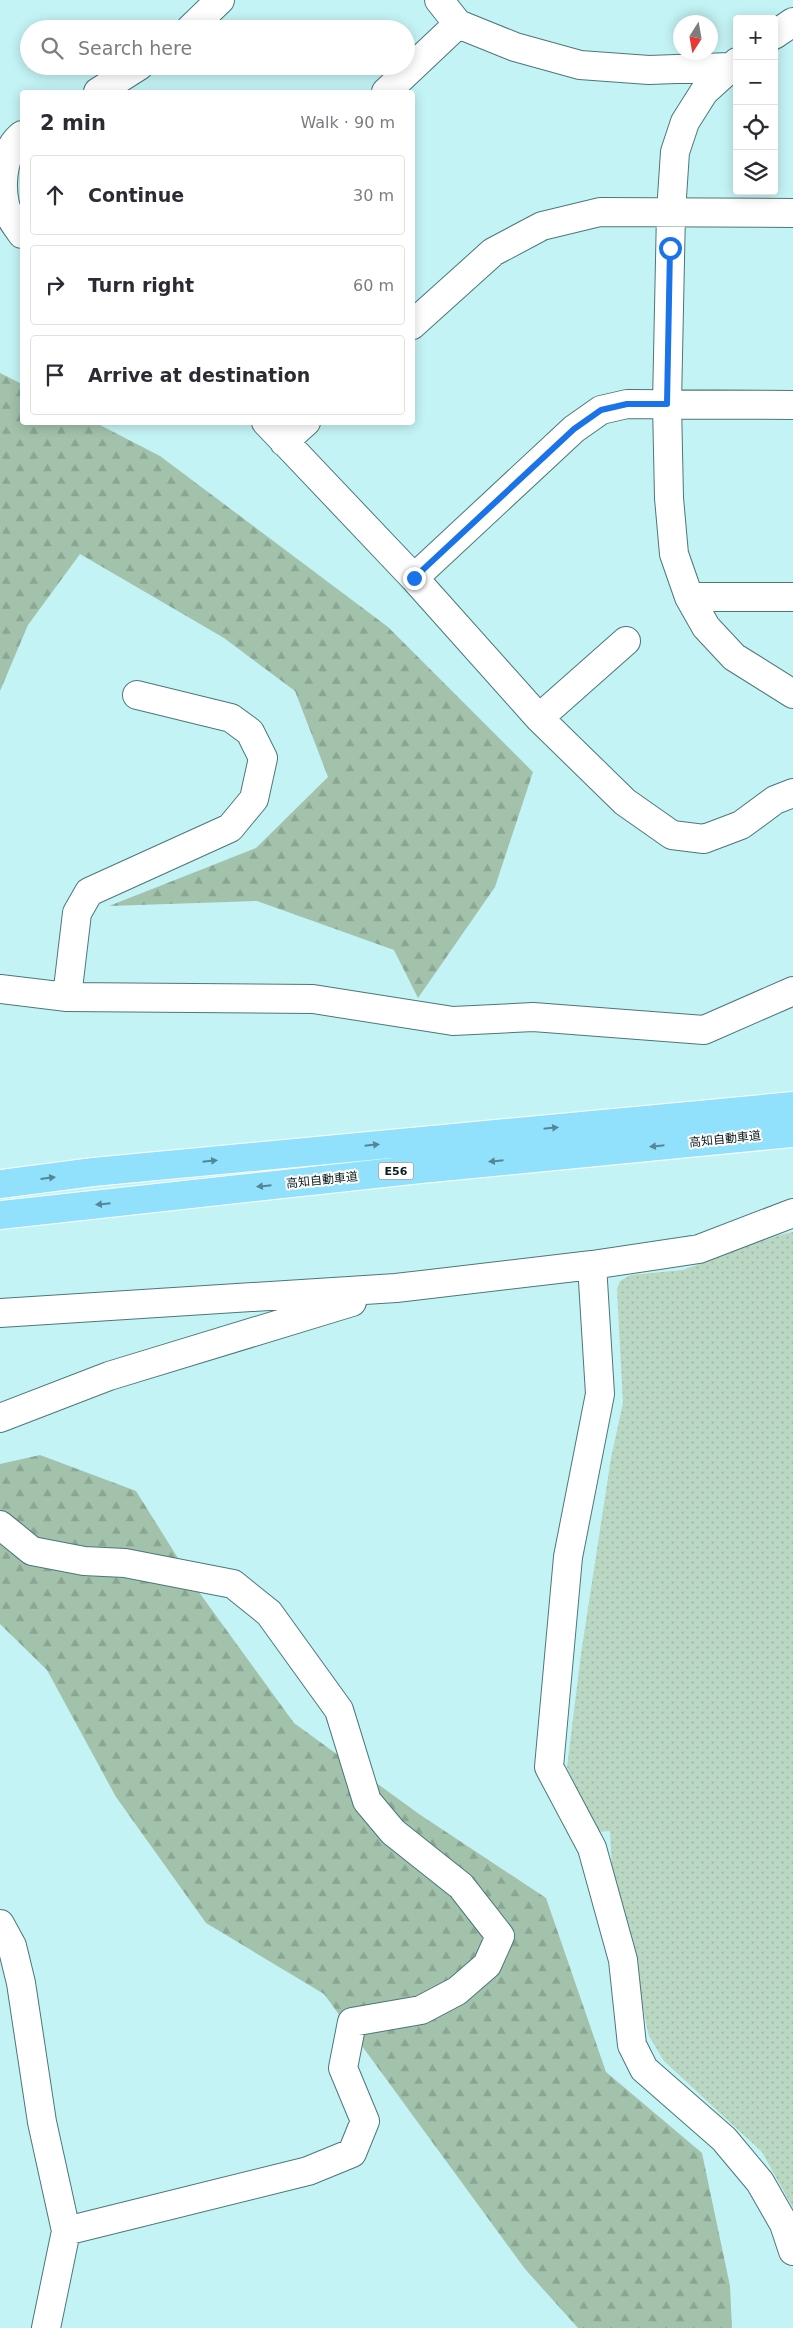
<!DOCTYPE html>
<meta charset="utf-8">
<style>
body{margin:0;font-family:"DejaVu Sans","Noto Sans JP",sans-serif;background:#f2f2f3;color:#2b2b33}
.controls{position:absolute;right:15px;top:15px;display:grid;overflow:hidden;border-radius:5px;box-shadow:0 2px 12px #0003}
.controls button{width:45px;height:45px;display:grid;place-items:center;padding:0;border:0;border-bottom:1px solid #e1e1e2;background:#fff;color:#2b2b33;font:25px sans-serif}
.compass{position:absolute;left:673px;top:15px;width:45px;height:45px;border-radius:50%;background:#fff;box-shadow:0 2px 12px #0003;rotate:191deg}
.stop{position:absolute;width:15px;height:15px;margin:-11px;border:4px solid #1a73e8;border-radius:50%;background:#fff}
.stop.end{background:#1a73e8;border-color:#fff;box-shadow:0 1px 5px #0008}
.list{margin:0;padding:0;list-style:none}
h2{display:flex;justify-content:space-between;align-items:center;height:65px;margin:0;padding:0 20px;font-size:21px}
h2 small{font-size:16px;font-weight:400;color:#7c7c81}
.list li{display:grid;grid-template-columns:32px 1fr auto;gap:15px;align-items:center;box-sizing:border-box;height:80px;margin:0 10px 10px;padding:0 10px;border:1px solid #e1e1e2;border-radius:5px}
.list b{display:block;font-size:19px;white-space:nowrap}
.list em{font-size:16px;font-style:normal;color:#7c7c81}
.icon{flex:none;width:28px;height:28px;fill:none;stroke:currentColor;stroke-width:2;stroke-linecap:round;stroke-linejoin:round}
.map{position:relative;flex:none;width:793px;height:2328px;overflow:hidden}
.search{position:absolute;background:#fff;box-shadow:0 2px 12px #0003;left:20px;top:20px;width:395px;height:55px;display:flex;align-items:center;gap:12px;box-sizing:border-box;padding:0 18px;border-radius:28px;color:#7c7c81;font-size:19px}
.panel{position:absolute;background:#fff;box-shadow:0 2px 12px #0003;left:20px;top:90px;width:395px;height:335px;border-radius:5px}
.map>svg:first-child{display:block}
.grass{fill:url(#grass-dots)}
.forest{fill:url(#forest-firs)}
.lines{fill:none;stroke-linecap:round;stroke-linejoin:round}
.minor-casing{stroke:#4b7779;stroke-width:30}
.highway-casing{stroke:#fff;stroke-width:30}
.minor{stroke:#fff;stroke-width:28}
.highway{stroke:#91e1fc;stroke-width:28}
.oneway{fill:#538797}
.route{stroke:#1a73e8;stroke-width:6}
.labels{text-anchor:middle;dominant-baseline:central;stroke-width:4;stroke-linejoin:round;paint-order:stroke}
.shield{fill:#fff;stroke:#525f5f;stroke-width:1}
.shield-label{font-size:11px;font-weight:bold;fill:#081a1b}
.street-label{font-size:12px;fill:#081a1b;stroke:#fff}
</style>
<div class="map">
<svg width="793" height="2328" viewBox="0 0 793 2328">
<defs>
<pattern id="grass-dots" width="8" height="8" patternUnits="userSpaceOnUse" patternTransform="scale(1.25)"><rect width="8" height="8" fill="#b9d7c2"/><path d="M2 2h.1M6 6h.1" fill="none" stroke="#9eb8a6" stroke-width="1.8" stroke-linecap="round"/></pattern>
<pattern id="forest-firs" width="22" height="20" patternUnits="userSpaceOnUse" patternTransform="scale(1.25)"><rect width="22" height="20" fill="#a2c2ac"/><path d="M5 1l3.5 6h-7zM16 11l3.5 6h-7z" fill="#8aa693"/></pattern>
</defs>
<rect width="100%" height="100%" fill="#c4f3f5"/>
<!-- grass -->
<path class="grass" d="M793,1232V2208L762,2152L664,2061L649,2036L612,1869L610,1831L596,1832L567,1767L581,1654L611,1458L623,1403L617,1290L620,1281L631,1275L683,1270L779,1235Z"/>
<!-- forest -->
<path class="forest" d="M0,373L22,384V422L96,423L160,456L388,627L533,772L495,887L418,998L394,950L257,901L109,906L256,848L328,777L295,691L224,638L80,554L28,625L0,691Z
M40,1455L136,1491L201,1595L294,1723L419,1814L546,1898L606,2072L702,2153L730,2286L732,2328H578L525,2269L324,1994L206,1923L116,1797L47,1670L0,1624V1464Z"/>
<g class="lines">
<defs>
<path id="minor" d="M439,0L458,24L515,47L580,65L649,70L730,67
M190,29L220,0
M774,35L793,22
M737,62L704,92L685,122L675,152L671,212L667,404L669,498L674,554L689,597L706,627L734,657L793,694
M98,92L139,66
M386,92L458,24
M22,135C4,149 0,182 5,204C7,214 16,226 22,234
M412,325L493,252L542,226L600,212L793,213
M266,422L414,578L539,718L625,802L672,835L704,839L741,825L775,800L793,793
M284,442L306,422
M414,578L574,429L601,410L627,404L793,405
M689,597H793
M539,718L626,641
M0,989L67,997L313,999L453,1021L533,1017L704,1030L793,991
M67,997L77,913L89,892L230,828L254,799L263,758L250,732L231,718L137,695
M592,1265L600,1394L568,1557L549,1767L592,1848L623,1960L632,2045L644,2069L724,2139L760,2182L784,2224L793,2251
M0,1313L396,1288L592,1265L699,1249L793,1213
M0,1418L109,1376L352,1302
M0,1525L32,1551L84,1561L125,1563L233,1584L269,1613L339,1710L367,1801L393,1832L461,1886L500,1936L487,1965L457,1991L421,2010L352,2022L343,2068L365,2121L352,2153L308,2171L66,2231
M0,1924L12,1946L21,1983L42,2122L66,2231L46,2328"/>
<path id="highway" d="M0,1184L93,1172L793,1106
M0,1215L421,1169L793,1133"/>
</defs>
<!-- minor casing -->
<use href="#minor" class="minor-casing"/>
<!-- highway casing -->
<use href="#highway" class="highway-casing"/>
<!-- minor -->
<use href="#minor" class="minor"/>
<!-- highway -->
<use href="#highway" class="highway"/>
</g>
<!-- one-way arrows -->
<defs><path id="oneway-solid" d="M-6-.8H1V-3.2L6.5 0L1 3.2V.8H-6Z" transform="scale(1.25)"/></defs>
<g class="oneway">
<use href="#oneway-solid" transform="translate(551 1128) rotate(-6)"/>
<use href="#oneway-solid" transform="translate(372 1145) rotate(-6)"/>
<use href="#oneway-solid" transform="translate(657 1146) rotate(174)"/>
<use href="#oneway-solid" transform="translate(210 1161) rotate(-6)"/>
<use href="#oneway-solid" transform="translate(496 1161) rotate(174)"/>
<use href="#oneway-solid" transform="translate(48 1178) rotate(-7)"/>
<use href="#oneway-solid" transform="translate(264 1186) rotate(174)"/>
<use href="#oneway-solid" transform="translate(103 1204) rotate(174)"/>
</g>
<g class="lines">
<!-- route -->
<path class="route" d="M414,578L574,429L601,410L627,404H667L670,248"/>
</g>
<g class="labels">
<!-- shield labels -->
<rect class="shield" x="378.5" y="1162.5" width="35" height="17" rx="4"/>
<g class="shield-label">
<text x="396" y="1171">E56</text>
</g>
<!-- street labels -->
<g class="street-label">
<text transform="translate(725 1139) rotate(-6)">高知自動車道</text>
<text transform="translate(322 1180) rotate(-6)">高知自動車道</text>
</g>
</g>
</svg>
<div class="controls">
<button>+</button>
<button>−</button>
<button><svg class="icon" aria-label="locate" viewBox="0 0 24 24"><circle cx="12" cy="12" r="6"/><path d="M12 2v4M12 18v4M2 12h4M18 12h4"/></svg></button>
<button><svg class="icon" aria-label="layers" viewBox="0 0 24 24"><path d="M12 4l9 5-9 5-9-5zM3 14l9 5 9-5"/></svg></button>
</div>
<svg class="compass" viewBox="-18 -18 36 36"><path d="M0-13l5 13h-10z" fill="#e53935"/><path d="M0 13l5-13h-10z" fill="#7c7c81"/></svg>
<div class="stop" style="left:670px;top:248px"></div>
<div class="stop end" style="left:414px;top:578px"></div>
<div class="search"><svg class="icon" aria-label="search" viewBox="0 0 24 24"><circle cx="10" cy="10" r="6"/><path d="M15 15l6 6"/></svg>Search here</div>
<section class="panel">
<h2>2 min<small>Walk · 90 m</small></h2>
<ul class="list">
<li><svg class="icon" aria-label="ahead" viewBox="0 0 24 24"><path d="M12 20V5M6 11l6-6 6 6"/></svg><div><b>Continue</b></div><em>30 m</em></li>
<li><svg class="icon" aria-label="right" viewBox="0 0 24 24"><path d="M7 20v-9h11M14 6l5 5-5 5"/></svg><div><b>Turn right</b></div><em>60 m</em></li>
<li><svg class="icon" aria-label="arrive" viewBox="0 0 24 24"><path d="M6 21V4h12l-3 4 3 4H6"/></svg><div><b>Arrive at destination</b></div></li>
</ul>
</section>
</div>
